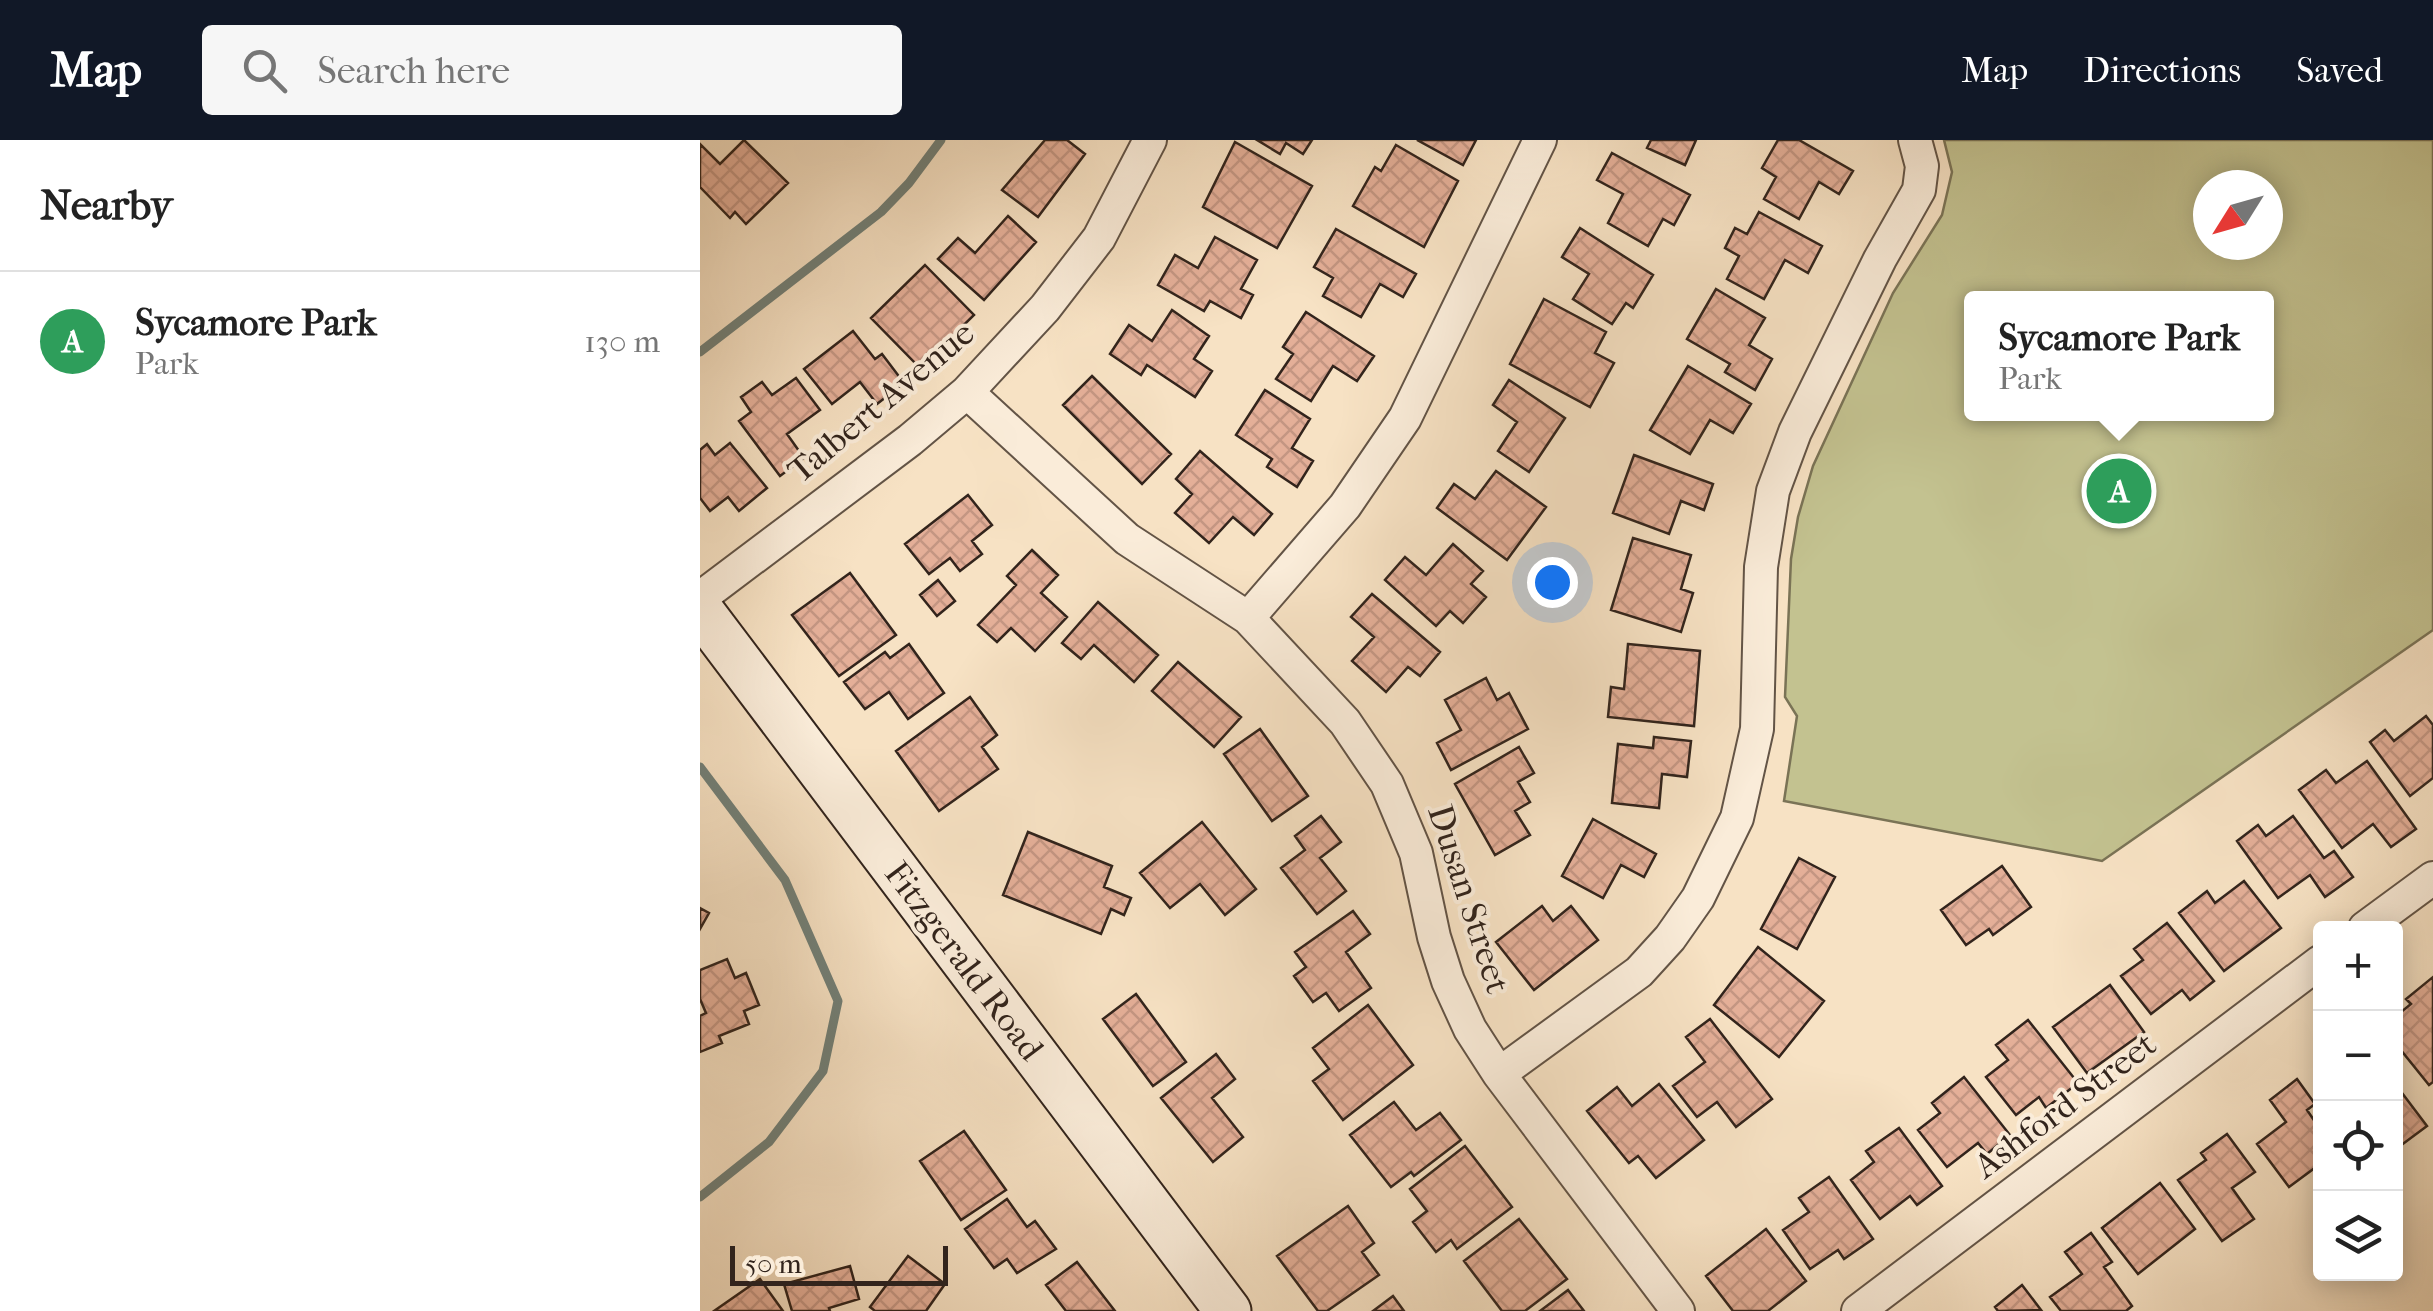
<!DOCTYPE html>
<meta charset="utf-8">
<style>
body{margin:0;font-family:"IM FELL French Canon",serif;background:#f6f6f6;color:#222}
.controls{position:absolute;right:30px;bottom:30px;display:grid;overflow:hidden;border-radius:10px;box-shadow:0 5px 25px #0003}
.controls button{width:90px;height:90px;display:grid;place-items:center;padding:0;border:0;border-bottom:2px solid #e0e0e0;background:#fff;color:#222;font:50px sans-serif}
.compass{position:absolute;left:1493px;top:30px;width:90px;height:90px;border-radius:50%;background:#fff;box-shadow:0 5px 25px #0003;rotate:233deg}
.scale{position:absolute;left:30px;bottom:25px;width:218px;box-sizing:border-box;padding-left:10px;border:5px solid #32241c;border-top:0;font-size:28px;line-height:35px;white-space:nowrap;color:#32241c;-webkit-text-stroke:8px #faecd9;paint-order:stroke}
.you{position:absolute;left:852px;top:442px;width:35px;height:35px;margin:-25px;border:8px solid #fff;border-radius:50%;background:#1a73e8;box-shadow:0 0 0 15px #1a73e833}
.badge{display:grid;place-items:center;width:65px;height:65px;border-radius:50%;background:#111827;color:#fff;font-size:32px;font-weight:700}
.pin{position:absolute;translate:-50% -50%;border:5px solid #fff;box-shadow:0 2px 10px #0006}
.popup{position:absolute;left:1264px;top:151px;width:310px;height:130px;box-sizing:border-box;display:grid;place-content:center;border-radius:10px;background:#fff;filter:drop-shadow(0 2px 8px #0005);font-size:32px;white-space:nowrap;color:#767676}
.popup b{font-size:38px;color:#222}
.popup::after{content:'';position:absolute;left:50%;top:100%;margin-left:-20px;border:20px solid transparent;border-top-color:#fff}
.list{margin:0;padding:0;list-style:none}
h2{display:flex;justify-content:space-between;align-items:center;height:130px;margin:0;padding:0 40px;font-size:42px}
h2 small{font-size:32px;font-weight:400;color:#767676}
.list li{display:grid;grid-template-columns:65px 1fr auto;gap:30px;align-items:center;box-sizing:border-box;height:140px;padding:0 40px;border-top:2px solid #e0e0e0}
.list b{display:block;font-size:38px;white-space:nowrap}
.list p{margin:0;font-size:32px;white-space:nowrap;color:#767676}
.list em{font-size:32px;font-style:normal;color:#767676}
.icon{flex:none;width:55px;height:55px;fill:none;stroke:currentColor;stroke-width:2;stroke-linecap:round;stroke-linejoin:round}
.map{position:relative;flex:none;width:1733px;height:1171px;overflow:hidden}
header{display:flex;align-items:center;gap:60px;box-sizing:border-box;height:140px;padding:0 50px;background:#111827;color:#fff}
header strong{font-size:48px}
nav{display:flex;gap:55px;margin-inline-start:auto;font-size:35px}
.search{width:700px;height:90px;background:#f6f6f6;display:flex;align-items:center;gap:25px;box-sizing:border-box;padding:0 35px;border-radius:10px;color:#767676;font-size:38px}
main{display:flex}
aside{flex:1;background:#fff}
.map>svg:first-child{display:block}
.green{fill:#c3c290;stroke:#7a7356;stroke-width:2.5;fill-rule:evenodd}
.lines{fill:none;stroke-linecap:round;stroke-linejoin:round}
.stream{stroke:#728078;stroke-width:9}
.building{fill:url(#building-cross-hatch);stroke:#32241c;stroke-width:2.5}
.minor-casing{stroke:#635446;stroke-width:36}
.secondary-casing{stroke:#32241c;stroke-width:49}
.minor{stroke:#faecd9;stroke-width:32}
.secondary{stroke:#faecd9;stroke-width:45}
.labels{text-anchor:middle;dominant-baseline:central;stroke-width:8;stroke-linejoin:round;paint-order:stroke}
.street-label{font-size:35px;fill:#32241c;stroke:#faecd9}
</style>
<header>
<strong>Map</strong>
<div class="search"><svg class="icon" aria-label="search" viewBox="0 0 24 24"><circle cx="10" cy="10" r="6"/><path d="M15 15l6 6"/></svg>Search here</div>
<nav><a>Map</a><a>Directions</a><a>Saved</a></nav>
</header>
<main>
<aside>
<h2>Nearby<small></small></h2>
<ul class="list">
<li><span class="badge" style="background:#2e9e5b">A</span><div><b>Sycamore Park</b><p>Park</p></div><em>130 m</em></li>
</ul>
</aside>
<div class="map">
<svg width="1733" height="1171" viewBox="0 0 1733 1171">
<defs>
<pattern id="building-cross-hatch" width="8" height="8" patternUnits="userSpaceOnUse" patternTransform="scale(2.5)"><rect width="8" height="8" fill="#e4af98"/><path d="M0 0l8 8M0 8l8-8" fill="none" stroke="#c49682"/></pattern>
</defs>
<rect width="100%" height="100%" fill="#f7e2c4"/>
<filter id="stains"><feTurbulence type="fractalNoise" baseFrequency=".002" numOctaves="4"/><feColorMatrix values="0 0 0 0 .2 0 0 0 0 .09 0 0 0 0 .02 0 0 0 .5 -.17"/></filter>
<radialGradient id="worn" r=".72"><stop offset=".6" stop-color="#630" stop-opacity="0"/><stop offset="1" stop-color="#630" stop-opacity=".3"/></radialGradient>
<!-- green -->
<path class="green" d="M1244,0H1733V490L1402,721L1084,661L1097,576L1085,557L1091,419L1098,377L1113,326L1193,153L1242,75L1252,32ZM1508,45H1568V105H1508ZM1272,158H1566V274H1272Z"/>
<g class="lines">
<!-- stream -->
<path class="stream" d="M0,212L181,72L209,43L241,0
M0,627L85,740L138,861L123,931L69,1002L0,1057"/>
</g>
<!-- building -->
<path class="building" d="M44,0L88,43L46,84L35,72L30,78L0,47V4L20,24Z
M345,0H367L385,14L338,77L302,50Z
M557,0H612L603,14L586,3L580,14Z
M717,0H776L763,25Z
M951,0H996L985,25L947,8Z
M1078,0H1099L1153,31L1139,54L1119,42L1099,79L1064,59L1076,37L1062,28Z
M535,2L612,46L577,108L503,67Z
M696,5L758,41L724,107L653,66L675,27L681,31Z
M912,13L990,55L974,85L963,79L948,106L908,83L923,54L897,40Z
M1059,72L1122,106L1108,133L1085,120L1064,159L1027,139L1039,116L1025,108L1035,88L1047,94Z
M308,76L336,102L284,160L238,119L258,98L275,113Z
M880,88L953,135L933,168L926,163L912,184L873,159L889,134L862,117Z
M636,89L716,134L703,157L680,144L661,177L623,156L633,138L614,127Z
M515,97L557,120L541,149L553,155L541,178L510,161L504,171L458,145L475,115L498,128Z
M225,125L274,175L220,228L171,178Z
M1016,149L1065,178L1049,205L1072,219L1055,250L1025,232L1030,224L987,199Z
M844,159L906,192L895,213L914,223L890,267L810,224Z
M472,170L509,196L494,219L512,231L495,257L447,225L441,235L410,214L429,185L452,201Z
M606,172L674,216L657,241L633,226L611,261L576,239L593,214L583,207Z
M153,191L175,219L182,214L204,243L177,264L160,242L132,264L104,229Z
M988,226L1051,264L1033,293L1010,280L990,314L950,290Z
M392,236L471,314L442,344L363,265Z
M96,238L120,270L87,294L104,318L80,336L39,281L51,272L41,257L62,242L72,255Z
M809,240L865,278L829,332L798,311L817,282L793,265Z
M565,250L610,279L592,308L613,321L597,347L567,327L572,319L536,295Z
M30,303L67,348L39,371L28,357L10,371L0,358V310L7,304L15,315Z
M500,311L572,374L554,395L533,377L509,403L475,373L492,354L476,339Z
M934,315L1013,344L1004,370L981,361L969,394L913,373Z
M796,331L846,367L807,420L737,368L754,344L775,359Z
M268,355L292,385L272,401L282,414L260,431L250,418L229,434L205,404Z
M933,398L991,415L981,449L993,453L981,492L911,470Z
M753,404L783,431L771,444L786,457L763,483L750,471L736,486L685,440L705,417L726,435Z
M332,410L358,435L341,453L367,477L335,511L311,488L297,502L278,485L316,445L307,436Z
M150,433L196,495L139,536L92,475Z
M238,440L255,461L237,476L220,455Z
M672,454L740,512L720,536L708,527L686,552L652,521L674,497L651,477Z
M398,462L458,515L434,542L394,505L381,519L362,503Z
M209,504L244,553L208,579L189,552L165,569L144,542L185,512L190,518Z
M928,504L1000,511L994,586L908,577L911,547L924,549Z
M478,522L541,577L514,607L452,551Z
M786,538L797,560L809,553L828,589L751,630L737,603L761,590L745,560Z
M270,557L297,595L282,607L298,629L239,671L196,611Z
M1726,576L1733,585V638L1710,656L1670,602L1685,590L1694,601Z
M560,589L608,656L572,681L524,614Z
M954,597L991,601L987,637L962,634L959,668L912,663L918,604L953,608Z
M819,607L834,633L818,642L830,662L815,671L830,695L795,715L755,644Z
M1667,621L1716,689L1691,707L1673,684L1642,708L1599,650L1626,630L1636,643Z
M621,676L641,702L620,718L646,751L617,774L581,728L605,710L595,696Z
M1593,676L1624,718L1634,711L1653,737L1625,757L1610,735L1578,758L1537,701L1558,685L1566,696Z
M893,679L956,714L944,737L921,725L903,758L862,736Z
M502,682L556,749L525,775L500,744L470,768L440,733Z
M328,692L412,726L404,747L431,758L424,775L411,769L401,794L303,755Z
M1099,718L1135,737L1097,809L1061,789Z
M1302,726L1331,767L1293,795L1289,789L1266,805L1241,770Z
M1544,741L1581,788L1524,831L1479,773L1507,751L1515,763Z
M842,766L853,781L871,766L898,800L834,850L796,802Z
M0,768L9,773L0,789Z
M653,771L670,794L646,812L671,848L639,871L626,853L613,862L594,836L606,827L595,812Z
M1467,783L1514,841L1490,860L1482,850L1451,874L1421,836L1443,820L1434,809Z
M1058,807L1124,861L1079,917L1014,865Z
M27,819L35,838L46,833L59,865L44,871L49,884L19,896L22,903L0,912V876L6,873L0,859V830Z
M1733,837V942L1729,945L1696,904V876L1711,864L1706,859Z
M1410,845L1444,892L1387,933L1353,887Z
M436,854L486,922L453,946L403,879Z
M668,865L713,925L643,980L613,941L629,929L613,908Z
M1010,879L1072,959L1036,987L1017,962L997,977L973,946L1005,922L986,897Z
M1328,880L1378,943L1346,968L1339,957L1316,975L1286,937L1308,920L1296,905Z
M516,914L535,939L512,958L543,997L513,1022L461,958Z
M1264,937L1310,995L1287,1014L1278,1003L1247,1027L1218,990L1240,973L1232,963Z
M1597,939L1615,964L1607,970L1620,989V1024L1589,1047L1557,1004L1586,982L1570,960Z
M959,944L1004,1000L956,1038L938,1016L929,1023L887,971L917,947L932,966Z
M1696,945L1727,986L1696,1009Z
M694,962L716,990L740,973L761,1000L714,1036L711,1032L691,1047L650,995Z
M1199,988L1242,1046L1217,1065L1210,1056L1180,1079L1151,1040L1174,1022L1166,1011Z
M264,991L306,1050L261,1080L220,1021Z
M1527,994L1555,1032L1532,1048L1554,1079L1522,1101L1478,1040L1506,1020L1501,1013Z
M765,1006L812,1067L757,1109L751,1100L736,1112L713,1082L727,1071L710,1049Z
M1129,1037L1173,1099L1144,1119L1138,1110L1110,1129L1083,1090L1109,1072L1099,1058Z
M1460,1043L1495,1089L1438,1134L1402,1088Z
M307,1059L327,1087L335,1081L356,1109L317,1133L307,1119L294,1128L265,1089Z
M648,1066L674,1103L662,1112L679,1135L627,1171H618L577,1116Z
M819,1079L867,1139L825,1171H802L764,1121Z
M1066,1089L1106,1141L1068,1171H1033L1006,1136Z
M1391,1093L1412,1122L1404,1127L1432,1166L1426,1171H1361L1350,1157L1382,1134L1365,1112Z
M208,1116L245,1144L226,1171H175L170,1167Z
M377,1122L415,1171H366L346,1145Z
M150,1126L159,1159L129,1168L130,1171H92L84,1144Z
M60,1139L83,1171H14Z
M1322,1145L1341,1170L1298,1171L1295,1167Z
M868,1150L884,1171H840Z
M693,1156L704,1171H673Z"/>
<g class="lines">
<defs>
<path id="minor" d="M267,252L427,399L548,478L645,582L687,644L716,713L734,797L748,841L770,889L799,934L978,1171
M0,458L210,300L267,252L345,168L399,98L450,0
M548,478L645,366L705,278L840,0
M1665,788L1733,738
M799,934L939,832L970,798L998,758L1037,678L1057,589L1061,427L1073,351L1095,292L1180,119L1219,50L1222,26L1215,0
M1158,1171L1620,822"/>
<path id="secondary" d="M0,470L528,1171"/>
</defs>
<!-- minor casing -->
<use href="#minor" class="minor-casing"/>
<!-- secondary casing -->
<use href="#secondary" class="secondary-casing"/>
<!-- minor -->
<use href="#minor" class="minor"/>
<!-- secondary -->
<use href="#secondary" class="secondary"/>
</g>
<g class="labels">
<!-- street labels -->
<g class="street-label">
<text transform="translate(181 262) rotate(-40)">Talbert Avenue</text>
<text transform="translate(769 759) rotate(72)">Dusan Street</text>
<text transform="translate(264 821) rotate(53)">Fitzgerald Road</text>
<text transform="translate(1365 965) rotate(-37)">Ashford Street</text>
</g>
</g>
<rect width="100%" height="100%" filter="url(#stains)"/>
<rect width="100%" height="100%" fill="url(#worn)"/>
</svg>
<div class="controls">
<button>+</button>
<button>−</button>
<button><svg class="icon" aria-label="locate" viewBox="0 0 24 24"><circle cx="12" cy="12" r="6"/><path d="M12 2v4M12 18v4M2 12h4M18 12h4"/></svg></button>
<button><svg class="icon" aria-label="layers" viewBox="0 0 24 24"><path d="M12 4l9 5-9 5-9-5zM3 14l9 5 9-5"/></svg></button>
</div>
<svg class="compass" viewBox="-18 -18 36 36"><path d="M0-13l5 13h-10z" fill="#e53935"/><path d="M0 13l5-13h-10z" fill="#767676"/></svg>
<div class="scale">50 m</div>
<div class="you"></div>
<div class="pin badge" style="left:1419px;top:351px;background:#2e9e5b">A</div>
<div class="popup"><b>Sycamore Park</b>Park</div>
</div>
</main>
